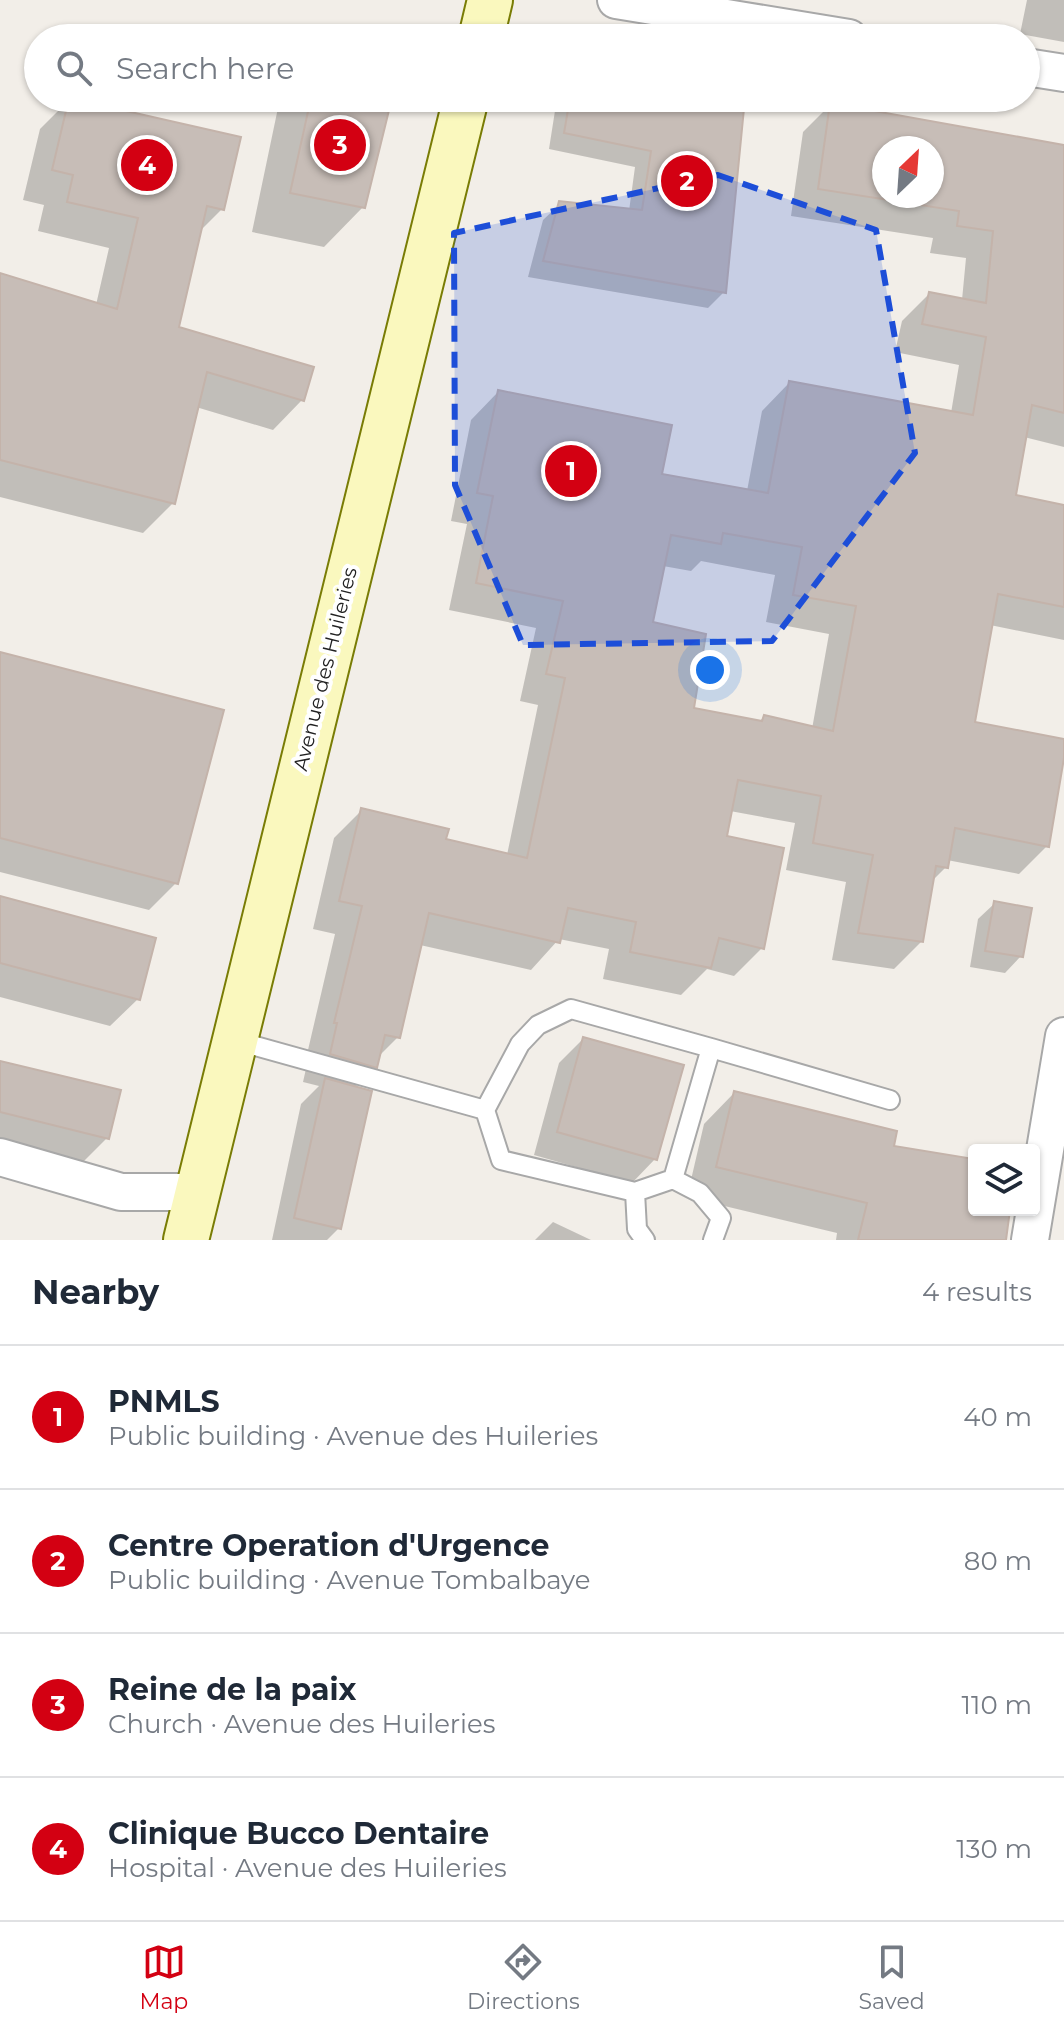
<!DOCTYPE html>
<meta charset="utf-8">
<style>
body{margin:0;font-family:Montserrat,sans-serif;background:#f6f6f7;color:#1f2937}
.controls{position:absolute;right:24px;bottom:24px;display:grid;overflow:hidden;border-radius:8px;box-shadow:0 2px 6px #0004}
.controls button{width:72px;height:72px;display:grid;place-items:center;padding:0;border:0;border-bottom:2px solid #e0e1e3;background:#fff;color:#1f2937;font:40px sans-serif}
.compass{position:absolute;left:872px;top:136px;width:72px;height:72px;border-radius:50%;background:#fff;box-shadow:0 2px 6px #0004;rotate:25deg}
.you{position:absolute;left:710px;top:670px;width:28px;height:28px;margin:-20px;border:6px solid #fff;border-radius:50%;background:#1a73e8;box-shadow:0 0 0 12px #1a73e833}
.badge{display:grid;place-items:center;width:52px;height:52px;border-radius:50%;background:#d30012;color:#fff;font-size:26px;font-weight:700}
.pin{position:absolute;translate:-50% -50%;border:4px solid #fff;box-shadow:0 2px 8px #0006}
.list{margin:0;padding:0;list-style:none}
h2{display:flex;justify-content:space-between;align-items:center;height:104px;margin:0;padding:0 32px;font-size:34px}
h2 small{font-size:26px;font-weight:400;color:#747a83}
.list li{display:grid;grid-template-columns:52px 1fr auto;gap:24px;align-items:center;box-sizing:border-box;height:144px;padding:0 32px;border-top:2px solid #e0e1e3}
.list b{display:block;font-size:30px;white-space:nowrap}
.list p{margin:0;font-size:26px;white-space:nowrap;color:#747a83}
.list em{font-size:26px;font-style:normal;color:#747a83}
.icon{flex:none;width:44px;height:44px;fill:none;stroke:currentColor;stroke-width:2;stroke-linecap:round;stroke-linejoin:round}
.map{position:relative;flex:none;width:1064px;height:1240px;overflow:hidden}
.search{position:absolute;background:#fff;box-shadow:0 2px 6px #0004;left:24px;right:24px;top:24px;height:88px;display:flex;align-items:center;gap:20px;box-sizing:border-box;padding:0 28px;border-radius:44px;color:#747a83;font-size:30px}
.sheet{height:680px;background:#fff}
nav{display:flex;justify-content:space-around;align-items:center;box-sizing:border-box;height:112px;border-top:2px solid #e0e1e3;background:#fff;font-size:22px;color:#747a83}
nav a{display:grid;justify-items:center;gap:4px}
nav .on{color:#d30012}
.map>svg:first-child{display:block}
.shadow{fill:#0003;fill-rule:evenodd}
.building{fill:#c7bdb7;stroke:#c4b3aa;stroke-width:2;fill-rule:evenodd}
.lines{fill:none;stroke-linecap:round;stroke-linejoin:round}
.lane-casing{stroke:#a8a8a8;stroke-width:22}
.street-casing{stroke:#a8a8a8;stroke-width:40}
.secondary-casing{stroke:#797c05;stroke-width:48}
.lane{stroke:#fff;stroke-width:18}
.street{stroke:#fff;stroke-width:36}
.secondary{stroke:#faf8be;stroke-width:44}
.marked{fill:#1d4ed8;fill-opacity:0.2;stroke:#1d4ed8;stroke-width:6;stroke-dasharray:16 10;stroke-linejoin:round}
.labels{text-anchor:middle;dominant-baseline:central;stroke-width:8;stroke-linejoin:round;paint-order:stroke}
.street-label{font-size:20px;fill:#212121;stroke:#fff}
</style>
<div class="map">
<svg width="1064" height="1240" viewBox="0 0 1064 1240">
<rect width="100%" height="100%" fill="#f2eee8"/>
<!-- shadow -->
<path class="shadow" d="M1027,0H1064V42L1020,34Z
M285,98H390L363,207L324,247L252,232L279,103Z
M557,98H743L724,292L708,308L528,277L543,220L560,204L629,211L635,167L549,149Z
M69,100L222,209L199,232L177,329L302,400L273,430L196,407L173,503L143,533L0,497V279L96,305L109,248L38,231L44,205L23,200L40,129Z
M830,105L1064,147V447L1024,437L1014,496L1064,507V640L990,625L972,723L1064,741L1047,846L1019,874L947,860L946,867L931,882L922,941L894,969L832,960L846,882L786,870L795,823L730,811L725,838L762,948L734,976L707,969L681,995L603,979L609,949L559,939L531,970L420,945L398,1037L378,1057L376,1067L354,1088L339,1228L327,1240H272L301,1104L319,1086L303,1082L310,1051L308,1050L335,934L313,929L334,838L362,810L444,840L507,855L538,705L520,701L536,628L449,610L467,524L451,521L471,420L498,392L659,476L747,491L762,411L789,383L951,413L959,365L895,352L902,321L929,294L962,300L966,258L930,253L933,238L791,216L803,132ZM884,148H932V196H884ZM701,561L775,575L766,622L829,634L812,729L764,717L759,722L692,709L651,623L663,566L691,571Z
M0,654L176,883L149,910L0,872Z
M0,898L138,999L110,1026L0,997Z
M995,903L1021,956L1005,973L970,967L978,919Z
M583,1039L656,1158L632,1183L534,1155L559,1063Z
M0,1063L107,1138L83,1162L0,1142Z
M734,1093L891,1148L974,1161V1210H1008L1004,1240H836L837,1233L687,1197L704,1124Z
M553,1222L591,1240H535Z"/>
<!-- building -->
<path class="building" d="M69,98L241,137L224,210L207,206L179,327L314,367L304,401L207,372L175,504L0,460V273L117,309L138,218L67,202L73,175L52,170Z
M311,98H392L365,208L290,193Z
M570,98H745L726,293L543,261L559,201L642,210L651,151L564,133Z
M830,103L1064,145V413L1032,405L1016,495L1064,505V607L998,594L975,722L1064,739V758L1049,847L955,828L948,868L936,866L923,942L858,933L873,855L813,843L821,796L738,780L727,836L784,848L764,949L719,938L711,968L630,952L636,922L568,908L560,943L429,913L400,1038L385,1035L377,1068L330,1054L337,1023H334L362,906L339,901L361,808L449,829L446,839L527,858L565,678L546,674L563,601L476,583L493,496L477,493L498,390L672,425L662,474L768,493L789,381L973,415L986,337L922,324L929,292L986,303L993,231L957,226L959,211L818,189ZM884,148H932V196H884ZM723,533L802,547L793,595L856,606L833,731L764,715L762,721L694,708L706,634L653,622L671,535L721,544Z
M0,652L224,710L178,884L0,838Z
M0,896L156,938L140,1000L0,963Z
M994,901L1032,908L1023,957L985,951Z
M583,1037L684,1065L657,1160L557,1132Z
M0,1061L121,1090L109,1139L0,1112Z
M325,1078L372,1091L341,1229L294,1218Z
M734,1091L897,1131L894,1146L974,1159V1210H1010L1006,1240H858L867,1203L716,1167Z"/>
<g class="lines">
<defs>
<path id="lane" d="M234,1040L485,1110L501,1160L635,1192L673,1179L711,1048L571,1009L538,1025L520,1044L485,1110
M711,1048L890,1100
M673,1179L700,1193L721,1218L713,1240
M635,1192L637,1229L645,1240"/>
<path id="street" d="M616,0L849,38
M1026,67L1064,73
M0,1157L121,1192H197
M1030,1240L1064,1036"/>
<path id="secondary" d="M481,38L490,0
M186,1240L466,98"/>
</defs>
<!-- lane casing -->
<use href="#lane" class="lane-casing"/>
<!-- street casing -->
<use href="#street" class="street-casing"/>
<!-- secondary casing -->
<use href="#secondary" class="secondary-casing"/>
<!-- lane -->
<use href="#lane" class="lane"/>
<!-- street -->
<use href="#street" class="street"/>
<!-- secondary -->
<use href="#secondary" class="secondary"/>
</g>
<!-- marked area -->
<path class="marked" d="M718,175L876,230L915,453L772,641L523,645L455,485L454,233Z"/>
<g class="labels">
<!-- street labels -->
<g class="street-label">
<text transform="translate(325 669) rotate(-76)">Avenue des Huileries</text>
</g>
</g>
</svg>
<div class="controls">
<button><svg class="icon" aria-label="layers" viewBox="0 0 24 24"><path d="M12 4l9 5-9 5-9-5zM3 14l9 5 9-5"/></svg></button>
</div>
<svg class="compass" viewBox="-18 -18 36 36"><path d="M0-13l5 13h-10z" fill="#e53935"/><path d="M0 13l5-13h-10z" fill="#747a83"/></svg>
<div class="you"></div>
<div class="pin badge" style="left:571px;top:471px">1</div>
<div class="pin badge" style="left:687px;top:181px">2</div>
<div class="pin badge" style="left:340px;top:145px">3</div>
<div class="pin badge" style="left:147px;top:165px">4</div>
<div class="search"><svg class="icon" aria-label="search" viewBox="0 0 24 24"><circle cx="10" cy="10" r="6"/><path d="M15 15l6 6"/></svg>Search here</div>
</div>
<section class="sheet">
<h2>Nearby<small>4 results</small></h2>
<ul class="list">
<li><span class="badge">1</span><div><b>PNMLS</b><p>Public building · Avenue des Huileries</p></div><em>40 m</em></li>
<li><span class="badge">2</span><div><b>Centre Operation d'Urgence</b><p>Public building · Avenue Tombalbaye</p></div><em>80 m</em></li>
<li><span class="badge">3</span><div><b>Reine de la paix</b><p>Church · Avenue des Huileries</p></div><em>110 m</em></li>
<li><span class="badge">4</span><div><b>Clinique Bucco Dentaire</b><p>Hospital · Avenue des Huileries</p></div><em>130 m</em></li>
</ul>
</section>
<nav>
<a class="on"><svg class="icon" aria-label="map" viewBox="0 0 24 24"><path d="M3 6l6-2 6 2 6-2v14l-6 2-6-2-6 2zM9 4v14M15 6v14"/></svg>Map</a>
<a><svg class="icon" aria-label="directions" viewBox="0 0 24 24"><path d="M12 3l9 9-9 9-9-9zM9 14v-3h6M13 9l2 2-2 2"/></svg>Directions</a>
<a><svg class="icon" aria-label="saved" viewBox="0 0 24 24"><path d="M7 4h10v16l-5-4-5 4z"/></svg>Saved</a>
</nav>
